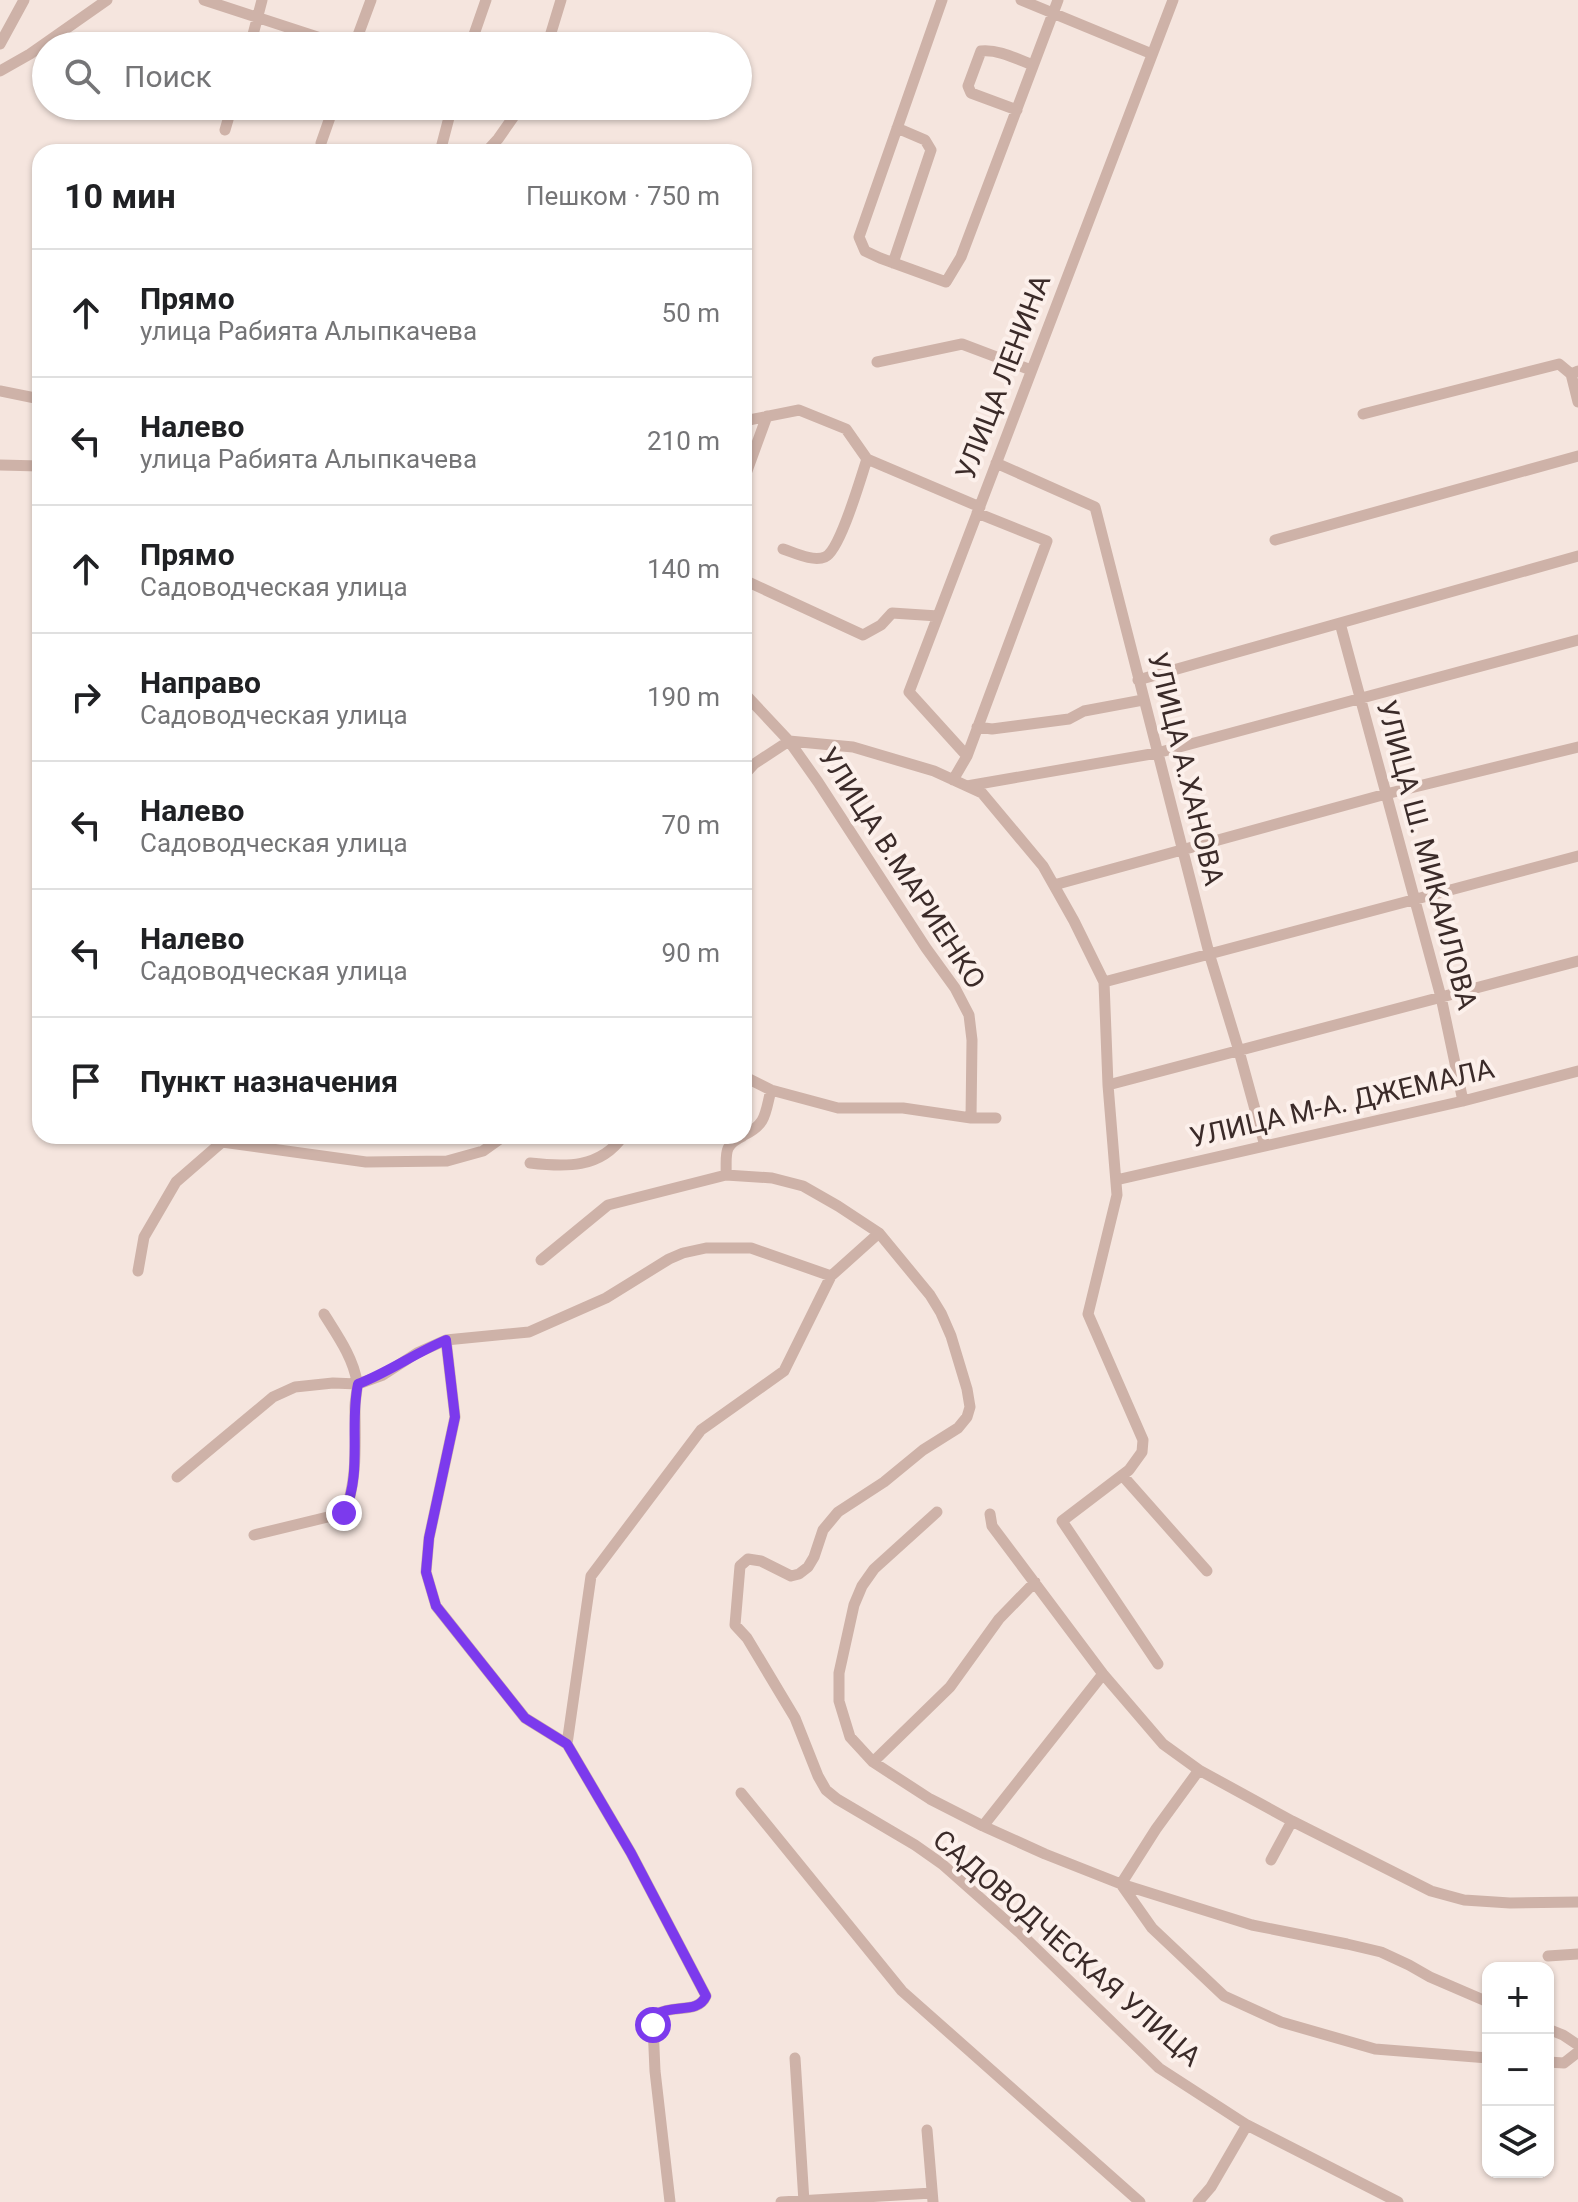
<!DOCTYPE html>
<html lang="ru">
<meta charset="utf-8">
<style>
body{margin:0;font-family:Roboto,sans-serif;background:#f2f2f2;color:#202124}
.controls{position:absolute;right:24px;bottom:24px;display:grid;overflow:hidden;border-radius:16px;box-shadow:0 2px 6px #0004}
.controls button{width:72px;height:72px;display:grid;place-items:center;padding:0;border:0;border-bottom:2px solid #e0e0e0;background:#fff;color:#202124;font:40px sans-serif}
.stop{position:absolute;width:24px;height:24px;margin:-18px;border:6px solid #7c3aed;border-radius:50%;background:#fff}
.stop.end{background:#7c3aed;border-color:#fff;box-shadow:0 2px 8px #0008}
.list{margin:0;padding:0;list-style:none}
h2{display:flex;justify-content:space-between;align-items:center;height:104px;margin:0;padding:0 32px;font-size:34px}
h2 small{font-size:26px;font-weight:400;color:#757577}
.list li{display:grid;grid-template-columns:52px 1fr auto;gap:24px;align-items:center;box-sizing:border-box;height:128px;padding:0 32px;border-top:2px solid #e0e0e0}
.list b{display:block;font-size:30px;white-space:nowrap}
.list p{margin:0;font-size:26px;white-space:nowrap;color:#757577}
.list em{font-size:26px;font-style:normal;color:#757577}
.icon{flex:none;width:44px;height:44px;fill:none;stroke:currentColor;stroke-width:2;stroke-linecap:round;stroke-linejoin:round}
.map{position:relative;flex:none;width:1578px;height:2202px;overflow:hidden}
.search{position:absolute;background:#fff;box-shadow:0 2px 6px #0004;left:32px;top:32px;width:720px;height:88px;display:flex;align-items:center;gap:20px;box-sizing:border-box;padding:0 28px;border-radius:44px;color:#757577;font-size:30px}
.panel{position:absolute;background:#fff;box-shadow:0 2px 6px #0004;left:32px;top:144px;width:720px;height:1000px;border-radius:24px}
.map>svg:first-child{display:block}
.lines{fill:none;stroke-linecap:round;stroke-linejoin:round}
.minor{stroke:#ceb2a8;stroke-width:11}
.route{stroke:#7c3aed;stroke-width:10}
.labels{text-anchor:middle;dominant-baseline:central;stroke-width:8;stroke-linejoin:round;paint-order:stroke}
.street-label{font-size:28px;fill:#3b2b29;stroke:#fcf0eb}
</style>
<div class="map">
<svg width="1578" height="2202" viewBox="0 0 1578 2202">
<rect width="100%" height="100%" fill="#f5e5de"/>
<g class="lines">
<!-- minor -->
<path class="minor" d="M204,0L345,46
M942,0L859,237L865,251L880,258L946,282L961,257L1058,0
M1021,0L1152,54
M0,44L24,0
M250,46L262,0
M354,46L371,0
M470,46L486,0
M547,46L561,0
M0,71L30,54L107,0
M1017,110L971,93L968,86L981,51C998,49 1017,59 1033,65
M225,130L232,106
M321,143L334,106
M440,152L452,106
M486,152L498,139L521,106
M893,263L931,150L925,140L897,128
M877,362L962,344L1031,370
M1571,374L1578,402
M0,391L40,399
M1363,414L1559,364L1571,374L1578,371
M744,421L799,410L846,429L867,459L980,507
M996,463L1095,507L1209,953L1239,1051L1265,1146
M0,465L40,466
M744,479L767,416
M1275,540L1578,456
M783,549C795,553 813,562 825,557C840,551 861,477 867,459
M744,580L863,635L881,625L892,613L938,616
M1340,623L1441,997L1463,1101
M1138,680L1578,556
M744,693L789,741L818,782L926,948L955,988L969,1015L972,1040L971,1118
M977,727L992,729L1069,719L1084,711L1143,700
M789,741L853,747L934,771L982,793L1043,866L1074,921L1104,982L1108,1085L1117,1195L1088,1314L1143,1440L1142,1452L1129,1470L1062,1521L1158,1664
M967,756L909,692L1173,0
M744,775L754,764L789,741
M953,780L967,756L1047,541L977,513
M967,786L1157,753L1578,640
M1054,885L1386,794L1578,747
M1104,982L1578,856
M744,1079H749L771,1090L838,1108H903L971,1118H996
M1108,1085L1578,961
M744,1135C767,1124 765,1113 771,1090
M530,1163C565,1167 600,1169 623,1136
M726,1175C727,1154 722,1146 743,1136
M1116,1180L1463,1101L1578,1071
M541,1260L608,1205L726,1175L772,1178L803,1186L838,1206L879,1233L930,1295L941,1313L951,1336L967,1389L970,1407L967,1417L958,1428L923,1450L884,1482L838,1512L823,1530L814,1557L808,1567L799,1574L791,1576L761,1561L748,1559L740,1566L735,1625L747,1638L795,1718L818,1776L826,1790L837,1799L915,1845L942,1864L1021,1934L1159,2068L1247,2125L1398,2202
M138,1271L144,1237L176,1182L222,1142L366,1162L447,1161L483,1151L504,1136
M446,1340L455,1417L429,1538L426,1572L436,1606L525,1718L567,1744
M1122,1475L1207,1571
M177,1477L273,1397L295,1387L333,1383L358,1384L383,1375L417,1353L446,1340L529,1332L606,1298L669,1259L683,1253L706,1248H751L831,1276L879,1233
M937,1512L874,1569L862,1586L854,1605L839,1673V1701L850,1737L873,1762L930,1799L983,1826L1045,1854L1121,1884L1152,1928L1224,1996L1281,2022L1375,2049L1488,2058
M990,1514L992,1526L1103,1674L1163,1744L1199,1770L1292,1821L1431,1891L1464,1900L1510,1903L1578,1902
M254,1535L344,1513C358,1484 355,1439 355,1407C355,1399 358,1389 357,1382C353,1357 337,1335 324,1314
M873,1762L950,1687L999,1619L1035,1582
M1199,1770L1156,1829L1121,1884L1252,1925L1347,1944L1381,1952L1409,1965L1430,1977L1488,2002
M741,1793L902,1991L1140,2202
M983,1826L1103,1674
M1271,1860L1292,1821
M1548,1956L1578,1954
M1548,2029L1563,2035L1578,2045
M795,2058L804,2202
M1548,2062L1564,2063L1578,2052
M927,2130L933,2202
M670,2202L655,2071L653,2025L657,2014C675,2004 698,2014 706,1996L631,1853L567,1744L591,1576L701,1430L784,1371L831,1276
M781,2202L932,2193
M1198,2202L1211,2187L1247,2125"/>
</g>
<g class="lines">
<!-- route -->
<path class="route" d="M344,1513C363,1473 349,1425 358,1384C389,1372 415,1353 446,1340L455,1417L429,1538L426,1572L436,1606L525,1718L567,1744L631,1853L706,1996C698,2014 674,2004 657,2014L653,2025"/>
</g>
<g class="labels">
<!-- street labels -->
<g class="street-label">
<text transform="translate(1003 377) rotate(-69)">УЛИЦА ЛЕНИНА</text>
<text transform="translate(1186 769) rotate(76)">УЛИЦА А.ХАНОВА</text>
<text transform="translate(1427 855) rotate(75)">УЛИЦА Ш. МИКАИЛОВА</text>
<text transform="translate(902 868) rotate(57)">УЛИЦА В.МАРИЕНКО</text>
<text transform="translate(1342 1103) rotate(-13)">УЛИЦА М-А. ДЖЕМАЛА</text>
<text transform="translate(1067 1948) rotate(41)">САДОВОДЧЕСКАЯ УЛИЦА</text>
</g>
</g>
</svg>
<div class="controls">
<button>+</button>
<button>−</button>
<button><svg class="icon" aria-label="layers" viewBox="0 0 24 24"><path d="M12 4l9 5-9 5-9-5zM3 14l9 5 9-5"/></svg></button>
</div>
<div class="stop" style="left:653px;top:2025px"></div>
<div class="stop end" style="left:344px;top:1513px"></div>
<div class="search"><svg class="icon" aria-label="search" viewBox="0 0 24 24"><circle cx="10" cy="10" r="6"/><path d="M15 15l6 6"/></svg>Поиск</div>
<section class="panel">
<h2>10 мин<small>Пешком · 750 m</small></h2>
<ul class="list">
<li><svg class="icon" aria-label="ahead" viewBox="0 0 24 24"><path d="M12 20V5M6 11l6-6 6 6"/></svg><div><b>Прямо</b><p>улица Рабията Алыпкачева</p></div><em>50 m</em></li>
<li><svg class="icon" aria-label="left" viewBox="0 0 24 24"><path d="M17 20v-9H6M10 6l-5 5 5 5"/></svg><div><b>Налево</b><p>улица Рабията Алыпкачева</p></div><em>210 m</em></li>
<li><svg class="icon" aria-label="ahead" viewBox="0 0 24 24"><path d="M12 20V5M6 11l6-6 6 6"/></svg><div><b>Прямо</b><p>Садоводческая улица</p></div><em>140 m</em></li>
<li><svg class="icon" aria-label="right" viewBox="0 0 24 24"><path d="M7 20v-9h11M14 6l5 5-5 5"/></svg><div><b>Направо</b><p>Садоводческая улица</p></div><em>190 m</em></li>
<li><svg class="icon" aria-label="left" viewBox="0 0 24 24"><path d="M17 20v-9H6M10 6l-5 5 5 5"/></svg><div><b>Налево</b><p>Садоводческая улица</p></div><em>70 m</em></li>
<li><svg class="icon" aria-label="left" viewBox="0 0 24 24"><path d="M17 20v-9H6M10 6l-5 5 5 5"/></svg><div><b>Налево</b><p>Садоводческая улица</p></div><em>90 m</em></li>
<li><svg class="icon" aria-label="arrive" viewBox="0 0 24 24"><path d="M6 21V4h12l-3 4 3 4H6"/></svg><div><b>Пункт назначения</b></div></li>
</ul>
</section>
</div>
